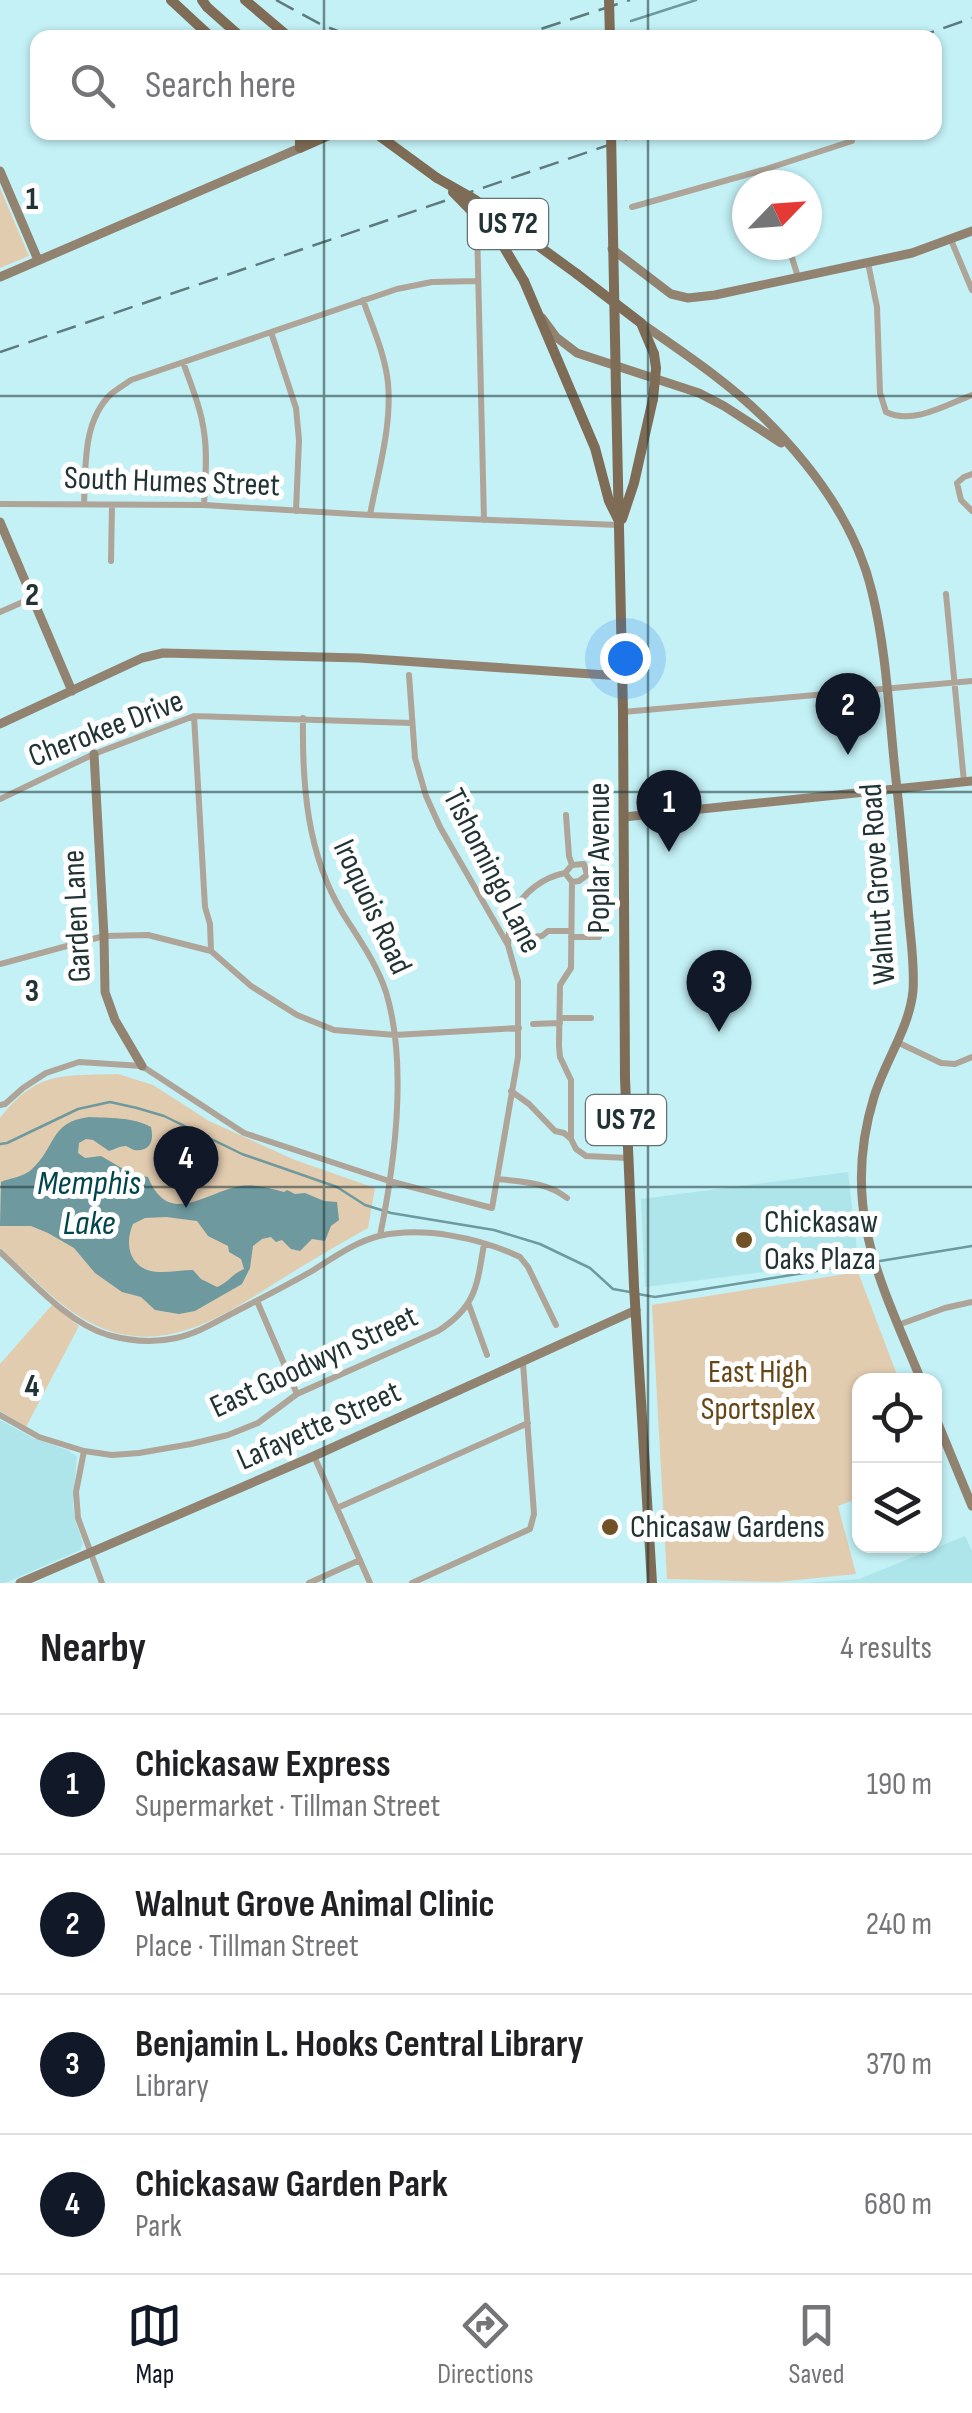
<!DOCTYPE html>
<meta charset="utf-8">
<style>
body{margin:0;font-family:"Sofia Sans Condensed",sans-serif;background:#f2f2f2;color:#202124}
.controls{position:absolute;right:30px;bottom:30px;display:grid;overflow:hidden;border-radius:20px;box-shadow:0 2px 8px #0004}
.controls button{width:90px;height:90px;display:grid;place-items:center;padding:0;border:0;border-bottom:2px solid #e0e0e0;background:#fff;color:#202124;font:50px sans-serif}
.compass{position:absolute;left:732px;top:170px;width:90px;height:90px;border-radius:50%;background:#fff;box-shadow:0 2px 8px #0004;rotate:65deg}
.you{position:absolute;left:625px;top:658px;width:35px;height:35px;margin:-25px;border:8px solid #fff;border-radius:50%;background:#1a73e8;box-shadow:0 0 0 15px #1a73e833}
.badge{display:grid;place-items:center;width:65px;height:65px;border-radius:50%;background:#111827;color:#fff;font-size:32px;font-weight:700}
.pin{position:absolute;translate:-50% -82px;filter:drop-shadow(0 2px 5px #0008)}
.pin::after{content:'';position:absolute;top:52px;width:35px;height:30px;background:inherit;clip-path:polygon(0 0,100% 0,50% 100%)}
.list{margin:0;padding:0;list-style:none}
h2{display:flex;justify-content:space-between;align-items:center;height:130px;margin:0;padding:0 40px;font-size:42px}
h2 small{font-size:32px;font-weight:400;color:#757577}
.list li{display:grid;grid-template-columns:65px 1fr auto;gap:30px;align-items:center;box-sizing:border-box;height:140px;padding:0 40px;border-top:2px solid #e0e0e0}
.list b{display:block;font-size:38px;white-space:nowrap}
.list p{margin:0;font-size:32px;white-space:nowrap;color:#757577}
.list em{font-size:32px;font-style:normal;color:#757577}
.icon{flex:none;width:55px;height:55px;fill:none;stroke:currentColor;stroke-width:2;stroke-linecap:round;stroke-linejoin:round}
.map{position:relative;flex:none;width:972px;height:1583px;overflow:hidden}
.search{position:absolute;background:#fff;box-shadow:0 2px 8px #0004;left:30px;right:30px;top:30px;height:110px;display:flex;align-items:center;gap:25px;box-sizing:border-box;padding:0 35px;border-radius:20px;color:#757577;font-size:38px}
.sheet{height:690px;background:#fff}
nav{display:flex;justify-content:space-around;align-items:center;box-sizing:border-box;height:140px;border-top:2px solid #e0e0e0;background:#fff;font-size:28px;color:#757577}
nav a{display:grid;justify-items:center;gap:5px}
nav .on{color:#111827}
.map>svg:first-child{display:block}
.built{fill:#aee5eb}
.green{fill:#e2ccb0}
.water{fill:#6e999e;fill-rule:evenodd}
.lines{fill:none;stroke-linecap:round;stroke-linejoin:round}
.stream{stroke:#6e999e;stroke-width:2.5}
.street{stroke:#aea498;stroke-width:6}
.secondary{stroke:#928371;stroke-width:9}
.primary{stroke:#7e6c56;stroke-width:10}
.rail{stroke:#5d7a7d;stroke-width:2.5;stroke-dasharray:20 10;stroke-linecap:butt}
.primary-bridge{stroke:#7e6c56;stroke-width:10}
.grid{fill:none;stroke:#213335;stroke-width:2.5;stroke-opacity:0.55}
.poi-dot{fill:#715127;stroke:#fff;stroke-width:4}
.labels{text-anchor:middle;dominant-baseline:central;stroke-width:10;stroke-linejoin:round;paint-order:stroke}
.shield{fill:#fff;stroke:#647072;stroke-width:2.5}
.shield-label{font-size:30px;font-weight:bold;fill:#213335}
.street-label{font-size:32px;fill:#213335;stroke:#fff}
.poi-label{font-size:32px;fill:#213335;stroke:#fff;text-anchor:start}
.park-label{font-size:32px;fill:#674616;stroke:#fff}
.water-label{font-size:35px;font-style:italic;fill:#00454b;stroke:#fff}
.grid-label{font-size:32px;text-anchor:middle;font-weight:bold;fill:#213335;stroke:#fff;stroke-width:10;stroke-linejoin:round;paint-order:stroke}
</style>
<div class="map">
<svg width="972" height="1583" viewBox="0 0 972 1583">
<rect width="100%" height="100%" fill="#c3f1f6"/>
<!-- built -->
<path class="built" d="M848,1172L858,1260L645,1287L641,1199Z
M0,1420L33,1438L67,1450L77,1456L73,1504L75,1519L83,1544L80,1550L5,1583H0Z
M965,1536L972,1551V1583H804L859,1579Z"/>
<!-- green -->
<path class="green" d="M0,188L29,256L0,268Z
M118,1074L153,1085L209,1121L295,1160L375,1188L368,1228C341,1243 314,1259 288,1275C226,1314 163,1361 89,1322C56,1305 28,1272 0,1248V1118C38,1070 62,1076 118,1074Z
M858,1272L899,1380H860L859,1498L838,1506L856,1574L777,1582L667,1579L652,1305Z
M52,1305L79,1326L26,1427L0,1411V1364Z"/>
<!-- water -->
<path class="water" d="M89,1117C109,1118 133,1117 151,1127C154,1140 151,1152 134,1150C131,1149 129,1147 126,1146C120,1146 115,1149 109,1151L93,1140L86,1139L79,1143L78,1153L85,1158L101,1156L132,1174L148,1177C168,1226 202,1195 236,1187C252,1183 269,1188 284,1192L287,1190L295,1194L305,1193L324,1201L337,1202L339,1220L331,1226L325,1241L312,1239L300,1251L291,1249L282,1240L276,1242L271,1237L262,1239L253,1246L250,1268L242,1284L195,1311L179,1314L155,1310L141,1297L122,1292L95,1273L74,1248L48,1233L31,1226H0L1,1182C10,1178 23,1177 31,1170C56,1148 49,1122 89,1117ZM166,1217L197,1221L208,1236L228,1246L229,1252L241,1259L244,1269C232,1274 229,1282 217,1287L201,1279L193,1270C180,1270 163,1274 151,1271C128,1265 125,1242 133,1224L145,1218Z"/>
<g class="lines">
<!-- stream -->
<path class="stream" d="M631,21L696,0
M0,1144L7,1143L78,1109L110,1102L137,1108L164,1116L242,1154L337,1187L365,1205L391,1213L494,1230L540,1244L590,1268L613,1289L630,1292
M880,1261L972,1246
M638,1294L655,1297L872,1262"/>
<!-- street -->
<path class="street" d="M763,170L768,185
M632,207L763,170L852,141
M477,227L484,520
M951,240L972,290
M788,245L798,277
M868,263L877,307L880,393L886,412C913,425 946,405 972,395
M363,300C372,326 385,354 388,383C392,427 378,472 370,515
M271,332L296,408L299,440L296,511
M183,362C191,385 201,408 204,432C208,456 205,481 204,505
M972,474L964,477L957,483L961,500L972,511
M84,503C86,467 82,422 111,394C117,389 125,384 131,380L397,289L432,282L478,281
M0,504L204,505L370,515L618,525
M111,561L112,505
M946,594L964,782
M0,612L32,598
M623,712L972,681
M194,716L205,907L210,924L211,951
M303,718C302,784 307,854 342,912C358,938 376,962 386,992C408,1065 395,1162 380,1236
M0,799L94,754L194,716L412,723
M566,815L569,856L572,865
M531,937L542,936L548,931H571
M571,937H599
M508,944C509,934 509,921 514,912C523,892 544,877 565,873
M0,964L104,936L148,935L211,951L251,986L297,1015L334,1030L395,1035L519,1028
M560,1018H591
M533,1024L560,1023
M897,1042L941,1063L955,1064L972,1057
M511,1091L529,1104L555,1131L564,1133L571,1139L576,1149L586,1156L628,1158
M0,1105L5,1104L23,1088L46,1073L79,1062L142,1066L244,1133L389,1181L492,1208L518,1057V981L508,945L440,827L426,796L415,758L409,675
M571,1139V1080L560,1057L559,1046L560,985L571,968L572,882L565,873L572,865L584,864L587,875L579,881L572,882
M498,1179C523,1182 547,1182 567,1198
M0,1252C32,1281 66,1322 108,1335C130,1341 154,1343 176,1338C196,1334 214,1323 231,1314C258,1300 286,1286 312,1271C333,1258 355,1242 379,1236C424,1226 480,1238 520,1257L528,1267L556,1325
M257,1301L297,1394
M469,1305L487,1355
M898,1325L945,1308L972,1302
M0,1415L39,1437L84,1451L112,1455L139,1453L191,1444L228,1435L258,1423L297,1394L438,1331C476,1307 477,1286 484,1244
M84,1451L76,1492L78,1518L102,1583
M314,1456L370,1583
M337,1508L528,1423
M309,1583L360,1560
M412,1583L530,1529L534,1514L523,1363"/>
<!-- secondary -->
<path class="secondary" d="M0,171L38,260
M612,249L671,294L688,298L715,295L912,253L972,231
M0,277L300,148
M542,318L556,337L577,353L699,393L724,406L781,443
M641,323C682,352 725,380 761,415C810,463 856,524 872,592C887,653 889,717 896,780C901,822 904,865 908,908C910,935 915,964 913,991C909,1029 885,1061 874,1097C840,1207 880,1281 921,1380
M0,522L72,691
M0,724L142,658L163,653L359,658L621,676
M94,754L104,936L105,992L115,1020L142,1066
M624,817L972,781
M934,1414L972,1506
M20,1583L314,1456L636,1310"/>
<!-- primary -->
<path class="primary" d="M171,0L212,38
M202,0L207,7L242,38
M245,0L290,38
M300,132V148L336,132
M374,132L437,178
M577,274L641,323L654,354
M524,281L595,448L609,501L618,519
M616,390L623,712L625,1079L634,1286L652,1583
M622,519L634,483L653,399"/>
<!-- rail -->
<path class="rail" d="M276,0L322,25L356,38
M513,38L630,0
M915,38L972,18
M528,132C557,136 584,138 613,132
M0,352L647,132"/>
<!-- primary-bridge -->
<path class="primary-bridge" d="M609,0L610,38
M611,132L616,390
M437,178L474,199L577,274
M453,192L499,239L524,281
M653,399L656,368L654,354"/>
</g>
<!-- grid -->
<path class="grid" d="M324,0V38M648,0V38M324,132V1583M648,132V1583M0,396H972M0,792H972M0,1187H972"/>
<!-- markers -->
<g class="poi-dot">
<circle cx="744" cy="1240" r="10"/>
<circle cx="610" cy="1527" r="10"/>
</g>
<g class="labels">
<!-- shield labels -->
<g class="shield">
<rect x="468" y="199" width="80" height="50" rx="8"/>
<rect x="586" y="1095" width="80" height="50" rx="8"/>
</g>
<g class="shield-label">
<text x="508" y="224">US 72</text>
<text x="626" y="1120">US 72</text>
</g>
<!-- street labels -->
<g class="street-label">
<text transform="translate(172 482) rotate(2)">South Humes Street</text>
<text transform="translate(106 729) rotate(-21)">Cherokee Drive</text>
<text transform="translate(599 858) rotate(-90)">Poplar Avenue</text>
<text transform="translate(492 871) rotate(63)">Tishomingo Lane</text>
<text transform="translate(878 884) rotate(-94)">Walnut Grove Road</text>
<text transform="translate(372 907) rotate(65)">Iroquois Road</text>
<text transform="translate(77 916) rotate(-93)">Garden Lane</text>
<text transform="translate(314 1362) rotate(-25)">East Goodwyn Street</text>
<text transform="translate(319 1426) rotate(-24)">Lafayette Street</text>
</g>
<!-- poi labels -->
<g class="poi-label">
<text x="764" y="1222">Chickasaw<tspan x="764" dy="37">Oaks Plaza</tspan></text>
<text x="630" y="1527">Chicasaw Gardens</text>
</g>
<!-- park labels -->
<g class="park-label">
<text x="758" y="1372">East High<tspan x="758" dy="37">Sportsplex</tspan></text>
</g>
<!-- water labels -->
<g class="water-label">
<text x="89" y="1183">Memphis<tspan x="89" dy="40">Lake</tspan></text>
</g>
</g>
<g class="grid-label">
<text x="32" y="209">1</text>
<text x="32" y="605">2</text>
<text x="32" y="1001">3</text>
<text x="32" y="1396">4</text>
</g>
</svg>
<div class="controls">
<button><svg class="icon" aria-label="locate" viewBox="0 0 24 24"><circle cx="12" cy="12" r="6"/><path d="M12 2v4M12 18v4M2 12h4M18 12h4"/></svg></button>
<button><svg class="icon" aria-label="layers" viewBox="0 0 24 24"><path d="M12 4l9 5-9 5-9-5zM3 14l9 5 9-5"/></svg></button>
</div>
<svg class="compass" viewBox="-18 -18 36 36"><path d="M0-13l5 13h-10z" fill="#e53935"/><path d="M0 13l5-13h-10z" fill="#757577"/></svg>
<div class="you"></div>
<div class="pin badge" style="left:669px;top:852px">1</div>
<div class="pin badge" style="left:848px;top:755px">2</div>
<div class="pin badge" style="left:719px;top:1032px">3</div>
<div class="pin badge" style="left:186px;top:1208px">4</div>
<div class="search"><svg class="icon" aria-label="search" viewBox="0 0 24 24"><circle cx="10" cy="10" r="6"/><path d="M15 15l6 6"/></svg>Search here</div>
</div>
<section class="sheet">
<h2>Nearby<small>4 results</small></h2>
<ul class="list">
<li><span class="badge">1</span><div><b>Chickasaw Express</b><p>Supermarket · Tillman Street</p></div><em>190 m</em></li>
<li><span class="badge">2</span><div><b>Walnut Grove Animal Clinic</b><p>Place · Tillman Street</p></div><em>240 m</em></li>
<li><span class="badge">3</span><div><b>Benjamin L. Hooks Central Library</b><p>Library</p></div><em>370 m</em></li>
<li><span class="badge">4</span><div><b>Chickasaw Garden Park</b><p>Park</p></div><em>680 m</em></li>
</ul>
</section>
<nav>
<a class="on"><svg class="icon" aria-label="map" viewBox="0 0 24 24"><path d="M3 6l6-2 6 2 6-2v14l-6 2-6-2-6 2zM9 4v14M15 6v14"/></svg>Map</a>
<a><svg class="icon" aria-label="directions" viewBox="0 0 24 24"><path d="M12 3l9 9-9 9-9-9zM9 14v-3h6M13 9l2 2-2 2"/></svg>Directions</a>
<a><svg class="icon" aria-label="saved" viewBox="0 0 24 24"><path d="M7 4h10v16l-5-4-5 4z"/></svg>Saved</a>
</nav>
